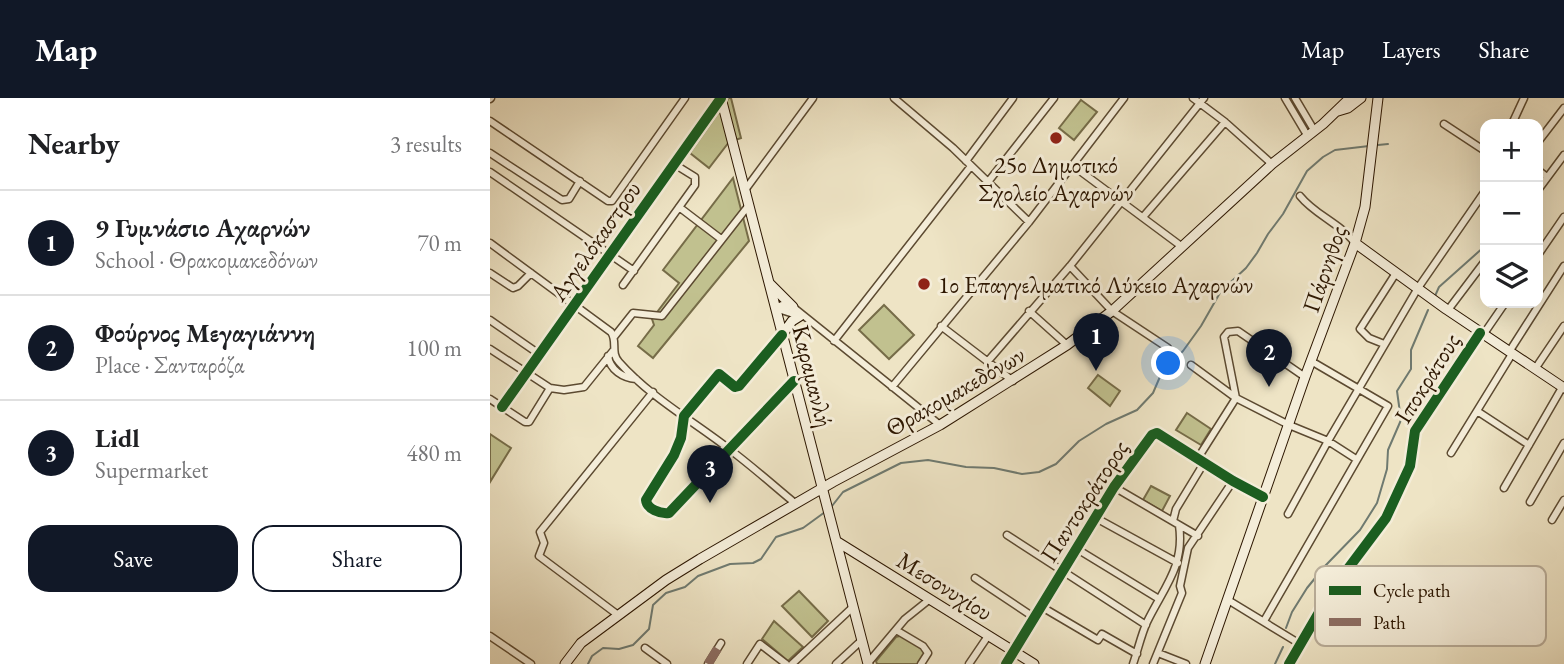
<!DOCTYPE html>
<meta charset="utf-8">
<style>
body{margin:0;font-family:"EB Garamond",serif;background:#f6f6f6;color:#202124}
.controls{position:absolute;right:21px;top:21px;display:grid;overflow:hidden;border-radius:14px;box-shadow:0 7px 28px #0002}
.controls button{width:63px;height:63px;display:grid;place-items:center;padding:0;border:0;border-bottom:2px solid #e0e0e0;background:#fff;color:#202124;font:35px sans-serif}
.you{position:absolute;left:679px;top:266px;width:24px;height:24px;margin:-18px;border:5px solid #fff;border-radius:50%;background:#1a73e8;box-shadow:0 0 0 10px #1a73e833}
.badge{display:grid;place-items:center;width:46px;height:46px;border-radius:50%;background:#111827;color:#fff;font-size:23px;font-weight:700}
.pin{position:absolute;translate:-50% -58px;filter:drop-shadow(0 2px 4px #0008)}
.pin::after{content:'';position:absolute;top:37px;width:24px;height:21px;background:inherit;clip-path:polygon(0 0,100% 0,50% 100%)}
.list{margin:0;padding:0;list-style:none}
h2{display:flex;justify-content:space-between;align-items:center;height:91px;margin:0;padding:0 28px;font-size:30px}
h2 small{font-size:23px;font-weight:400;color:#757577}
.list li{display:grid;grid-template-columns:46px 1fr auto;gap:21px;align-items:center;box-sizing:border-box;height:105px;padding:0 28px;border-top:2px solid #e0e0e0}
.list b{display:block;font-size:26px;white-space:nowrap}
.list p{margin:0;font-size:23px;white-space:nowrap;color:#757577}
.list em{font-size:23px;font-style:normal;color:#757577}
.actions{display:flex;gap:14px;padding:21px 28px}
.actions a{flex:1;padding:16px 0;border:2px solid #111827;border-radius:21px;text-align:center;font-size:24px;color:#111827}
.actions .main{background:#111827;color:#fff}
.icon{flex:none;width:38px;height:38px;fill:none;stroke:currentColor;stroke-width:2;stroke-linecap:round;stroke-linejoin:round}
.map{position:relative;flex:none;width:1074px;height:566px;overflow:hidden}
header{display:flex;align-items:center;gap:42px;box-sizing:border-box;height:98px;padding:0 35px;background:#111827;color:#fff}
header strong{font-size:33px}
nav{display:flex;gap:38px;margin-inline-start:auto;font-size:24px}
main{display:flex}
aside{flex:1;background:#fff}
.map>svg:first-child{display:block}
.green{fill:#c1c18f;stroke:#766c48;stroke-width:2}
.lines{fill:none;stroke-linecap:round;stroke-linejoin:round}
.stream{stroke:#6f7a70;stroke-width:2}
.street-casing{stroke:#5c4a31;stroke-width:9}
.secondary-casing{stroke:#2c1600;stroke-width:11}
.street{stroke:#f4edd9;stroke-width:6}
.secondary{stroke:#f4edd9;stroke-width:9}
.quiet{stroke:#8d6e63;stroke-width:9;stroke-dasharray:18 9;stroke-linecap:butt}
.cycleway-casing{stroke:#f4edd9;stroke-width:15}
.cycleway{stroke:#1b5e20;stroke-width:10}
.poi-dot{fill:#8f2418;stroke:#f4edd9;stroke-width:2.5}
.labels{text-anchor:middle;dominant-baseline:central;stroke-width:6;stroke-linejoin:round;paint-order:stroke}
.poi-label{font-size:24px;fill:#2c1600;stroke:#f4edd9}
.street-label{font-size:24px;fill:#2c1600;stroke:#f4edd9}
.key{fill:#f4edd9;stroke:#b8ac98;stroke-width:2}
.key-label{font-size:19px;fill:#2c1600}
</style>
<header>
<strong>Map</strong>
<nav><a>Map</a><a>Layers</a><a>Share</a></nav>
</header>
<main>
<aside>
<h2>Nearby<small>3 results</small></h2>
<ul class="list">
<li><span class="badge">1</span><div><b>9 Γυμνάσιο Αχαρνών</b><p>School · Θρακομακεδόνων</p></div><em>70 m</em></li>
<li><span class="badge">2</span><div><b>Φούρνος Μεγαγιάννη</b><p>Place · Σανταρόζα</p></div><em>100 m</em></li>
<li><span class="badge">3</span><div><b>Lidl</b><p>Supermarket</p></div><em>480 m</em></li>
</ul>
<div class="actions"><a class="main">Save</a><a>Share</a></div>
</aside>
<div class="map">
<svg width="1074" height="566" viewBox="0 0 1074 566">
<rect width="100%" height="100%" fill="#eee4c5"/>
<filter id="stains"><feTurbulence type="fractalNoise" baseFrequency=".00286" numOctaves="4"/><feColorMatrix values="0 0 0 0 .2 0 0 0 0 .09 0 0 0 0 .02 0 0 0 .5 -.17"/></filter>
<radialGradient id="worn" r=".72"><stop offset=".6" stop-color="#630" stop-opacity="0"/><stop offset="1" stop-color="#630" stop-opacity=".3"/></radialGradient>
<!-- green -->
<path class="green" d="M239,0H241L251,40L239,44L219,70L200,55Z
M591,2L607,14L584,42L569,30Z
M243,80L259,143L163,260L148,248L164,227L162,221L189,185L173,172Z
M394,207L424,237L399,261L369,232Z
M608,277L630,293L620,308L598,290Z
M697,315L721,331L711,347L686,332Z
M0,336L21,350L0,384Z
M661,388L680,398L672,413L653,402Z
M309,493L338,523L322,539L292,508Z
M284,523L313,549L298,563L272,541Z
M413,537L434,551L435,557L429,566H387L386,563L406,539Z"/>
<g class="lines">
<!-- stream -->
<path class="stream" d="M888,47L898,46
M945,198L949,189L995,148
M342,408L353,394L411,365L438,362L476,369L504,370L532,376L549,374L566,366L589,343L616,326L647,312L663,295L672,274L693,253L711,228L731,193L756,170L767,155L778,136L793,116L817,73L833,59L845,52L879,48
M796,530L802,514L817,490L835,468L870,432L887,405L897,371L898,352L911,322L907,293L921,271V252L938,212
M98,566L102,558L113,550L129,551L143,547L159,531L163,507L176,495L195,489L208,478L240,466L263,465L271,461L286,439L313,430L335,414
M785,566L793,549"/>
<defs>
<path id="street" d="M404,0L463,50L539,124
M703,0L735,24L782,66
M795,0L817,37
M805,0L824,32
M0,1L1,0
M0,23L118,103H122L195,0
M954,26L995,53
M1022,26L1034,0
M1048,44L1074,10
M0,55L72,102L79,101L90,83
M476,63L523,0
M582,67L691,148
M1048,72L1057,79
M0,74L144,173
M498,84L564,0
M255,92L323,0
M1048,92L1074,57
M810,98C825,117 850,125 865,145
M189,109L231,141
M653,119L735,24
M0,145L121,234C128,244 120,254 129,264C160,299 203,323 239,351C262,368 284,388 306,406
M1048,157L1074,119
M580,168L622,213L678,250
M0,175L23,190L28,188L41,175
M133,187L205,87V79L184,66
M285,210L292,207L303,209L450,327
M285,210L310,218
M958,212L995,163
M539,213L577,247
M0,222L49,256
M451,228L523,283
M292,237L249,288L245,289L229,276L194,318L191,340L184,357L156,402C157,411 170,416 179,415L304,283
M993,237L1015,205
M124,239L143,215L172,218L259,107
M344,243L481,68
M894,246L879,240L870,231L906,175
M0,251L60,290L39,324H35L0,301
M1019,254L1074,168
M118,258C120,272 133,280 146,281
M498,263L580,168L714,0
M701,267L746,300L799,327L838,343L866,361
M1045,271L1074,228
M402,289L539,124L634,0
M60,290L74,292L94,289L123,253
M12,309L231,0
M987,313L1039,347
M961,355L1022,256
M708,360L746,300L734,239L738,234L748,233L815,279
M624,389L708,438
M1014,390L1073,288
M1040,404L1074,345
M798,416L838,343L928,190L995,93
M606,420L688,465
M1062,422L1074,402
M683,423L686,411L714,365
M517,437L656,527
M587,451L669,501
M485,480L545,520
M738,502L810,546
M552,509L608,542L612,536L647,556
M128,517L49,458L54,445L50,434L163,294
M774,523L898,308L821,263
M406,532L433,548L438,555L431,566
M0,538L41,566
M155,550L177,566
M668,555L696,566
M378,565L415,521L440,501
M218,566L231,545
M257,566L270,546L296,566
M302,566L363,509
M346,566L372,542
M479,566L498,538
M516,566L624,389L662,337L667,335L743,383L773,399
M643,566C648,552 651,537 657,524C674,489 695,468 689,427
M663,566L692,495L690,488L698,450L743,383
M799,566L842,492L896,420L920,368L925,333L990,235"/>
<path id="secondary" d="M231,0L378,566
M848,13L858,10L871,0
M865,145L956,211L1074,290
M280,186L303,209
M292,237L302,223L310,218
M346,443L544,566
M75,566L91,545L176,482L210,461L343,384L450,327L577,247L622,213L782,66L833,26L860,0
M715,566L815,279L865,145L875,109L888,0"/>
</defs>
<!-- street casing -->
<use href="#street" class="street-casing"/>
<!-- secondary casing -->
<use href="#secondary" class="secondary-casing"/>
<!-- street -->
<use href="#street" class="street"/>
<!-- secondary -->
<use href="#secondary" class="secondary"/>
<!-- quiet -->
<path class="quiet" d="M218,566L231,545"/>
<defs>
<path id="cycleway" d="M292,237L249,288L245,289L229,276L194,318L191,340L184,357L156,402C157,411 170,416 179,415L304,283
M12,309L231,0
M516,566L624,389L662,337L667,335L743,383L773,399
M799,566L842,492L896,420L920,368L925,333L990,235"/>
</defs>
<!-- cycleway casing -->
<use href="#cycleway" class="cycleway-casing"/>
<!-- cycleway -->
<use href="#cycleway" class="cycleway"/>
</g>
<!-- markers -->
<g class="poi-dot">
<circle cx="566" cy="40" r="7"/>
<circle cx="434" cy="186" r="7"/>
</g>
<g class="labels">
<!-- poi labels -->
<g class="poi-label">
<text x="566" y="66">25ο Δημοτικό<tspan x="566" dy="28">Σχολείο Αχαρνών</tspan></text>
<text x="448" y="186" text-anchor="start">1ο Επαγγελματικό Λύκειο Αχαρνών</text>
</g>
<!-- street labels -->
<g class="street-label">
<text transform="translate(105 143) rotate(-55)">Αγγελόκαστρου</text>
<text transform="translate(834 171) rotate(-71)">Πάρνηθος</text>
<text transform="translate(323 278) rotate(76)">Καραμανλή</text>
<text transform="translate(937 280) rotate(-58)">Ιποκράτους</text>
<text transform="translate(465 293) rotate(-30)">Θρακομακεδόνων</text>
<text transform="translate(594 403) rotate(-57)">Παντοκράτορος</text>
<text transform="translate(455 488) rotate(32)">Μεσονυχίου</text>
</g>
</g>
<!-- legend -->
<rect x="825" y="468" width="231" height="80" rx="10" class="key"/>
<rect x="839" y="488" width="32" height="9" fill="#1b5e20"/>
<rect x="839" y="520" width="32" height="8" fill="#8d6e63"/>
<g class="key-label">
<text x="883" y="499">Cycle path</text>
<text x="883" y="531">Path</text>
</g>
<rect width="100%" height="100%" filter="url(#stains)"/>
<rect width="100%" height="100%" fill="url(#worn)"/>
</svg>
<div class="controls">
<button>+</button>
<button>−</button>
<button><svg class="icon" aria-label="layers" viewBox="0 0 24 24"><path d="M12 4l9 5-9 5-9-5zM3 14l9 5 9-5"/></svg></button>
</div>
<div class="you"></div>
<div class="pin badge" style="left:606px;top:273px">1</div>
<div class="pin badge" style="left:779px;top:289px">2</div>
<div class="pin badge" style="left:220px;top:405px">3</div>
</div>
</main>
